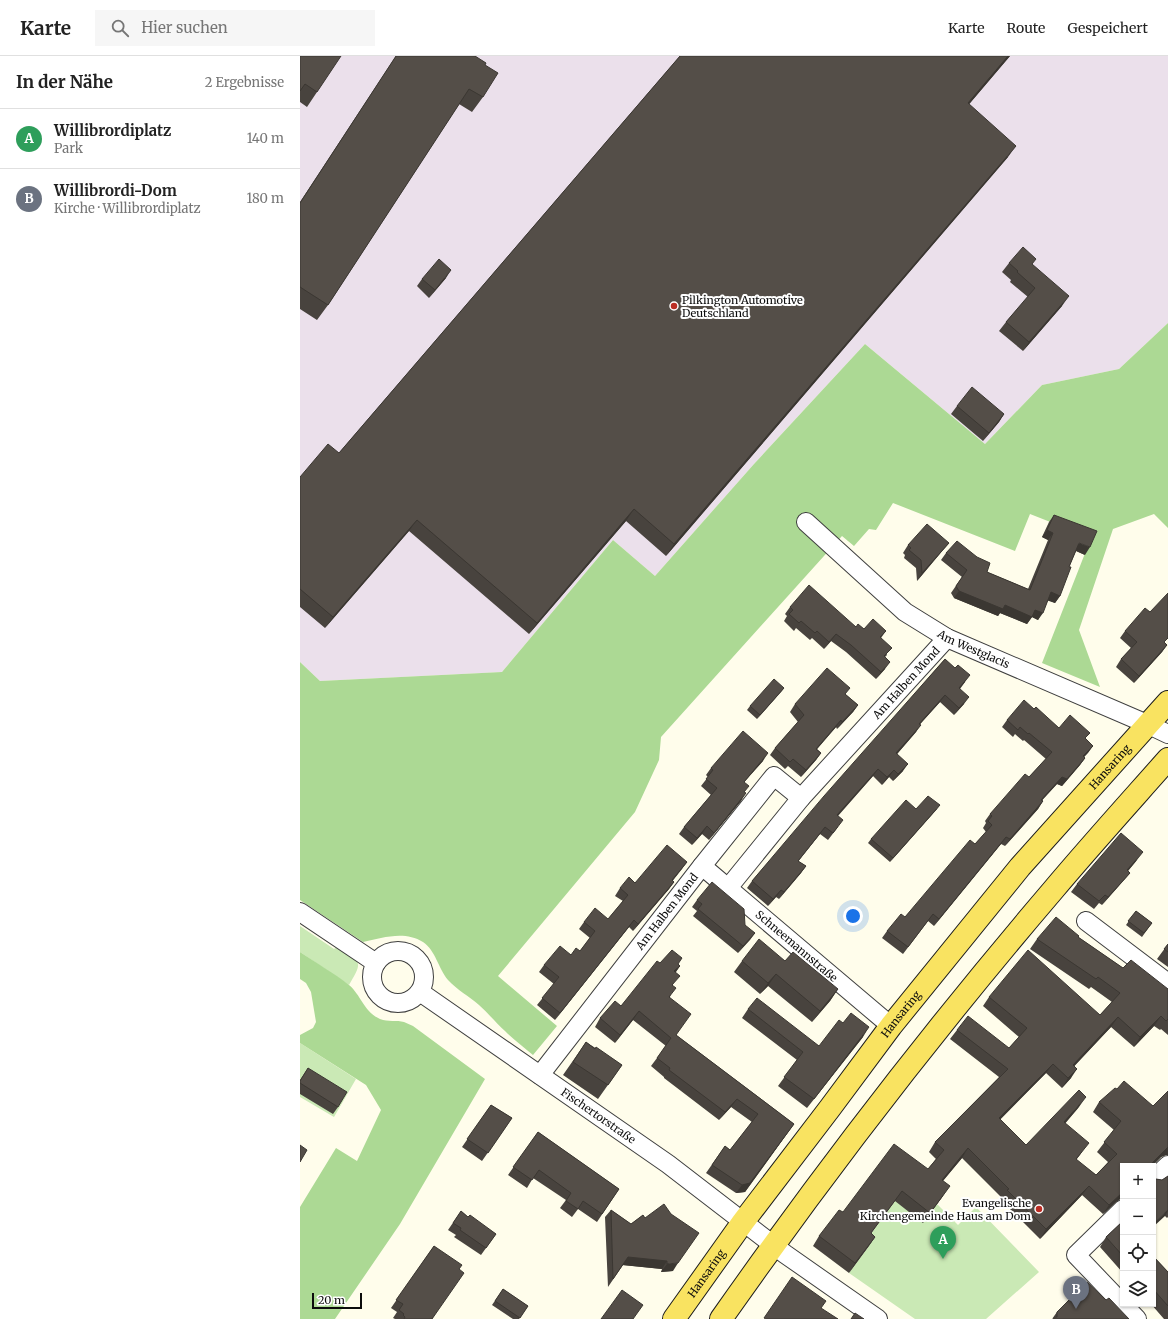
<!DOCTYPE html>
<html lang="de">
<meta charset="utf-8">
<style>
body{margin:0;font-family:Merriweather,serif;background:#f6f6f6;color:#222}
.controls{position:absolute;right:12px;bottom:12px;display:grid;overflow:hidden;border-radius:0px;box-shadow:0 1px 3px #0004}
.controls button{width:36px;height:36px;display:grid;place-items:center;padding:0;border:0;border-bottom:1px solid #e0e0e0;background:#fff;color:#222;font:20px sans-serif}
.scale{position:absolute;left:12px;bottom:10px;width:50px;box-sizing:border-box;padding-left:4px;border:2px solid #0c0c0c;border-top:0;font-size:11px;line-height:14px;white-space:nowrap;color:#0c0c0c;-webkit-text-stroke:3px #fff;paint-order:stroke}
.you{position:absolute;left:553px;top:860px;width:14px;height:14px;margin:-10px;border:3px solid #fff;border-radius:50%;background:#1a73e8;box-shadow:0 0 0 6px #1a73e833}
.badge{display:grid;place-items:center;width:26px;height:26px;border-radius:50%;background:#bb2d24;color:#fff;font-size:13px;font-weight:700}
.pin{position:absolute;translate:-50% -33px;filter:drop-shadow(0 1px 2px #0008)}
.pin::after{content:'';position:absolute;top:21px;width:14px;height:12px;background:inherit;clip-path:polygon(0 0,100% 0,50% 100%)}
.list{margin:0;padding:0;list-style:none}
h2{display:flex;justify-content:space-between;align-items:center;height:52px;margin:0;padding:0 16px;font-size:17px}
h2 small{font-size:13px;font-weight:400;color:#767676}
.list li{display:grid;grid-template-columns:26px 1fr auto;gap:12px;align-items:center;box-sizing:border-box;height:60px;padding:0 16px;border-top:1px solid #e0e0e0}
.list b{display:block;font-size:15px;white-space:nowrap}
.list p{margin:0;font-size:13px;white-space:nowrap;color:#767676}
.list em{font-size:13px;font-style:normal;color:#767676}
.icon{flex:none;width:22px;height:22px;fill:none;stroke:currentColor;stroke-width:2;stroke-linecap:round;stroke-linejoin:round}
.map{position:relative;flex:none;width:868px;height:1263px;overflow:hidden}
header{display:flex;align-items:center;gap:24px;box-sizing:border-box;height:56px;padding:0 20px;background:#fff;border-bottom:1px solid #e0e0e0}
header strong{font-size:19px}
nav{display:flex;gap:22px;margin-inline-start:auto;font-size:14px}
.search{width:280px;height:36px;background:#f6f6f6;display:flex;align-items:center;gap:10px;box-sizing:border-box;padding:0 14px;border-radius:0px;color:#767676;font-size:15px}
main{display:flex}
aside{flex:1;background:#fff}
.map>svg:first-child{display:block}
.industrial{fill:#ebe0eb}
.green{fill:#cae9b5}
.forest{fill:#acd994}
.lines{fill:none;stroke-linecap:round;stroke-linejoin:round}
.street-casing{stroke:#3f3f3f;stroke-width:20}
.primary-casing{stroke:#1d1d1d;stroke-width:24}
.street{stroke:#fff;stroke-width:18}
.primary{stroke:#f9e361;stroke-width:22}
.wall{fill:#48433e}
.shaded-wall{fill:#3b3732}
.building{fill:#544e48;stroke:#3b3732}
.poi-dot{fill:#bb2d24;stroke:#fff;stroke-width:1.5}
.labels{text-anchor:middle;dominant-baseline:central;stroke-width:4;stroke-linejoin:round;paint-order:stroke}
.poi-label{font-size:11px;fill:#0c0c0c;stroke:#fff;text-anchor:start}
.street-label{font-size:11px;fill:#0c0c0c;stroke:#fff}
</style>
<header>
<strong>Karte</strong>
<div class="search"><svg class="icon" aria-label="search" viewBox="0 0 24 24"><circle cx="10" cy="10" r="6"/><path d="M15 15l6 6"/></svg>Hier suchen</div>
<nav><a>Karte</a><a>Route</a><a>Gespeichert</a></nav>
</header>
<main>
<aside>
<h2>In der Nähe<small>2 Ergebnisse</small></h2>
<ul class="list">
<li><span class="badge" style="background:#2e9e5b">A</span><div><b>Willibrordiplatz</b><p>Park</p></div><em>140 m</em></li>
<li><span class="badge" style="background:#6b7280">B</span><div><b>Willibrordi-Dom</b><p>Kirche · Willibrordiplatz</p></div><em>180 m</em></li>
</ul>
</aside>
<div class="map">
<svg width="868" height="1263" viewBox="0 0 868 1263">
<rect width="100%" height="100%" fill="#fffdeb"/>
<!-- industrial -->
<path class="industrial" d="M0,0H868V267L819,313L742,329L685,388L565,288L454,408L355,520L313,484L202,616L20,625L0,606Z"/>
<!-- green -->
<path class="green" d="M0,870L34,893L40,889C60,907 64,904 49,929L0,896Z
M0,987L56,1023L34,1061L0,1041Z
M595,1145L637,1148L658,1169L676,1151L739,1216L686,1263H615L549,1217L569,1190L564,1187Z"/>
<!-- forest -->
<path class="forest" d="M868,267V472L854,458L813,473L779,574L800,631L742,607L791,482L730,458L715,495L593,447L576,474L569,473L554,490L542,480L361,681L359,704L335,756L198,920L257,970L233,999C224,991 214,984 205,975C196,967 188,957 179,949C169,940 157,934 148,924C138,912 136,895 123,886C104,874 82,882 63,886L0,844V606L20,625L202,616L313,484L355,520L454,408L565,288L685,388L742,329L819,313Z
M0,896C16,907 34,917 49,929C61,939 64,956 80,963C88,966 97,964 104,966C107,967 110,969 113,970L185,1023L100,1168L35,1263H0V1151L36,1092L57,1105L81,1054L66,1029L0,987V979L13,972L16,966L11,936L6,927L0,923Z"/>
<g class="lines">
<defs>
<g id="street">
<path id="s1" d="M506,466L605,556L647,582L847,668L868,678"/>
<path id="s2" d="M402,810L591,970"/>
<path id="s3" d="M428,832L501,742L647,582"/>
<path d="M0,856L76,907"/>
<path d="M786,865L868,927"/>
<circle cx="98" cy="921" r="26"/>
<path id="s4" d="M120,936L368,1108L485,1198L578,1263"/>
<path id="s5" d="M240,1019L402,810L474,720L501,742"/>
<path d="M853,1123L868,1109"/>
<path d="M823,1153L776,1199L837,1263"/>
</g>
<g id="primary">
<path id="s6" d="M374,1263L443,1166L530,1052L591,970L720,811L868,646"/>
<path d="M421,1263C525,1115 636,971 754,833C791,789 830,746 868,703"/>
</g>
</defs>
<!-- street casing -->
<use href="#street" class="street-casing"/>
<!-- primary casing -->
<use href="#primary" class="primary-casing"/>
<!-- street -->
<use href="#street" class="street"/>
<!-- primary -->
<use href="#primary" class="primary"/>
</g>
<!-- wall -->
<path class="wall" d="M0,0L17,36L7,51L0,46Z
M96,0H175L185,9L183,41L172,56L159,48L28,249L17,264L0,253V146Z
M380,0H710L669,48L708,101L366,500L326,465L229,578L109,475L25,572L0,551V421L39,397Z
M709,207L732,209L762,250L723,295L699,275L706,266L728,241L710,226L711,224L702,216Z
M146,222L129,242L117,230L122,223Z
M657,350L704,358L699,366L683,385L651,358Z
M754,459L785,499L776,495L769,511L760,540L755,547L748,544L738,564L732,561L727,568L700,557L698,560L654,542L651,537L662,521L641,504L646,497L687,516L728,533L748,484L742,481L749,466Z
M649,487L643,494L617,525L616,512L604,502L605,499L603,497L608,489Z
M490,551L564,573L586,575L581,582L587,599L585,601V613L576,623L546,596L531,585L524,593L512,582L510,584L496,572L494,575L484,565L487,560L485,558Z
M825,575L865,587L867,589L862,596L834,627L816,611L821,603L831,592L820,582Z
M645,603L665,626L660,633L664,648L654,659L640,646L620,668L616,676L597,698L603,715L593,725L589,721L582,729L573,720L538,760V771L528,784L520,778L498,805L506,810L501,817L479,843L476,841L468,850L447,832L452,825Z
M484,632L457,663L447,654L450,650Z
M545,638L558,649L553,656L537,673L536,671L517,693L521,697L516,704L501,721L488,710L485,713L470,699L475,692L498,666L490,656L495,648Z
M734,653L759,672L786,683L793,690L784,701L785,702L780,709L762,730L757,728L742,744L743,745L738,753L705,790L701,788L634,870L628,865L603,898L582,882L587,875L605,861L675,788L686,776L683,772L686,767L685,765L690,758L729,721L746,703L724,684L723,685L715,678L713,681L702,671L707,664Z
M463,705L444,726V736L441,745L409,784L402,778L392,789L379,778L384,771L411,739L401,730L408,721L406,719L411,712Z
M616,753H637L590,806L568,787L571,783Z
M837,804L828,815L830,817L824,824L802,849L799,847L794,853L771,836L777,828Z
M387,806L372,825L374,826L369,833L333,875L329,871L255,964L237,949L254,928L239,916L244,909L280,895L290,882L279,873L284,866L308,863L323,845L315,840L320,832Z
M397,844L455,877L438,897L393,860L397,855L392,851Z
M836,855L852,867L842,881L826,869Z
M778,881L823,912L868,933V979L861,973L860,974L854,970L834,991L811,971L774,1010L771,1022L762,1032L746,1017L700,1063L726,1089L779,1051L765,1067L782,1096L776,1104L796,1119L808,1106L797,1096L814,1074L793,1056L799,1046L817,1033L853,1050L868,1035V1099H866L861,1101L852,1110H823V1143H820L816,1146L803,1158L782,1139L740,1183L701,1144L702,1142L662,1102L643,1125V1140L623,1167L595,1145L571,1177L575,1181L549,1217L513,1190L519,1180L543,1156L628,1113L636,1103L629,1096L635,1086L699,1021L650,983L657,974L709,992L719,981L683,950L689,941L800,959L812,946L791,931L789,933L730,893L737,883Z
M868,888V911L857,903Z
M442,905H485L538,933L530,945L512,966L468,930L460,938L434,916Z
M360,907L378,908L380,910L376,916L370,941L376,979L494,1068L445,1136L436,1137L406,1117L425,1090L430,1094L452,1066L431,1051L419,1064L364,1022V1021L351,1010L366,990L333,964L315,987L295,971L300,962L321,950Z
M448,953L519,990L563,981L507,1052L478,1030L497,1004L442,962Z
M286,986L322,1009L298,1043L263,1019Z
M8,1012L38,1051L33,1058L0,1038V1024Z
M191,1049L212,1062L182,1105L162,1091Z
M238,1076L319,1133L297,1166L278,1153L272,1161L260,1152L266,1144L233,1122L227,1132L208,1119Z
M868,1120V1161L867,1162L865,1160L856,1123L862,1124Z
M311,1154L331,1168L343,1159L373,1215L361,1216L362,1213L323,1209L308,1231L305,1161Z
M161,1155L168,1161L196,1178L181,1199L154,1181L156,1179L148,1174Z
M823,1165V1217L800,1191L806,1181Z
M134,1190L159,1213L132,1263H95L93,1262L97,1256L91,1252Z
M853,1200L868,1216V1263H864L851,1248H853Z
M203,1233L228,1250L219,1263H213L192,1249Z
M806,1244L752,1263L757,1256Z"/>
<!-- shaded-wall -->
<path class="shaded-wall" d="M708,0H710L660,59L668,47Z
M716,90L708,101L366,500L374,488Z
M151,214L146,222L129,242L135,234Z
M769,240L762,250L723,295L729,286Z
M704,358L699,366L683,385L689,377Z
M334,453L326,465L229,578L237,567Z
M117,464L109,475L25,572L33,561Z
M747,474L753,477L748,484L742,481Z
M649,487L643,494L617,525L622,517Z
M779,487L790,491L785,499L774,494Z
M659,535L735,554L743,557L738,564L732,561L727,568L700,557L698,560L654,542Z
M751,536L760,540L755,547L746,544Z
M536,578L531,585L524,593L529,586Z
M867,589L862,596L834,627L839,620Z
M590,606L585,613L576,623L581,616Z
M670,619L665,626L654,639L659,632Z
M484,632L481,636L457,663L460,659Z
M645,639L640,646L614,675L619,668Z
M669,641L664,648L654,659L659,652Z
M558,649L553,656L537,673L542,666Z
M541,664L536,671L511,700L516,693Z
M621,669L616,676L591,705L596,697Z
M793,690L788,697L778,707L783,700Z
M468,697L463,705L438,733L444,726Z
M521,697L516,704L501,721L506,714Z
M785,702L780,709L762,730L757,728L736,751L741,744L762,721Z
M608,708L603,715L593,725L598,718Z
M578,713L573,720L532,766L537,759Z
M594,714L589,721L582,729L587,721Z
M446,737L441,745L409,784L414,777Z
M743,745L738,753L705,790L710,783Z
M640,749L637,753L590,806L593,802Z
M407,770L402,778L392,789L397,782Z
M525,771L520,778L493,812L498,805Z
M706,781L701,788L634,870L639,863Z
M843,796L837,804L822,822L827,814Z
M387,806L382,813L367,832L372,824Z
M506,810L501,817L479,843L484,836Z
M830,817L824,824L802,849L808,841Z
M374,826L369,833L333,875L338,868Z
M481,834L476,841L468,850L473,843Z
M334,864L329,871L255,964L260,957Z
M455,877L450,884L438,897L443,890Z
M380,910L374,918V915Z
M476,918L468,930L460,938L468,927Z
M538,933L530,945L512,966L520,955Z
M339,955L333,964L315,987L320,979Z
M861,960L854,970L834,991L840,981Z
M818,961L811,971L767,1018L773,1009Z
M569,971L563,981L507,1052L514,1043Z
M753,1008L746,1017L692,1072L699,1062Z
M777,1013L771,1022L762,1032L768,1022Z
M786,1041L779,1051L758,1076L764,1066Z
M437,1043L431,1051L419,1064L425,1056Z
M494,1068L445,1136L436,1137L442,1129Z
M789,1087L782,1096L769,1113L776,1103Z
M868,1091V1099H866L861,1101L852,1110H850L853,1106Z
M668,1092L662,1102L635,1134L642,1124Z
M650,1130L643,1140L623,1167L630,1157Z
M789,1130L782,1139L740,1183L746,1173Z
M823,1136V1143H820L816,1146L803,1158L809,1149Z
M868,1154V1155L865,1160L853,1171V1168Z
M575,1181L569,1190L549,1217L555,1207Z
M328,1201L367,1205L362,1213L322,1209Z
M378,1207L373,1215L361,1216L367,1208Z"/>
<!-- building -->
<path class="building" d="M0,0H41L17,36L5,28L0,35Z
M96,0H175L186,7L185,9L198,17L183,41L169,33L28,249L0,231V147Z
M380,0H708L668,47L716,90L374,488L334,453L237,567L117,464L33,561L0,533V421L28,388L39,397Z
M723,191L736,203L732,208L769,240L729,286L706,266L735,232L717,216L718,215L709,207Z
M139,203L151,214L135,234L122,223Z
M672,331L704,358L689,377L657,350Z
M754,459L797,475L790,491L779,487L769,511H771L760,540L751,536L743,557L735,554L732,561L705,549L703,553L659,535L656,530L667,514L646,497L657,485L677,501L690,507L687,516L730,534L753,477L747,474Z
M627,468L649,487L622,517L621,504L609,494L611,492L608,489Z
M509,529L556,571L558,568L564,573L573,563L586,575L580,581L592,592L584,600L590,606L581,616L551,589L536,578L529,586L517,575L515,577L501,565L499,567L489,558L493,554L490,551Z
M868,537V582L864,586L867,589L839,620L821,603L837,586L825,575L845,552L850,556Z
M645,603L655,612L658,609L670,619L659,632L669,641L659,652L645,639L619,668L621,669L596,697L608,708L598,718L594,714L587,721L578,713L537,759L543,764L533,777L525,771L498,805L506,810L484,836L481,834L473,843L452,825L524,740Z
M527,612L550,632L545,638L558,649L542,666L541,664L516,693L521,697L506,714L493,703L490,706L475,692L504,659L495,648Z
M474,623L484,632L460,659L450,650Z
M724,644L734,653L736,651L759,672L770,659L790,677L785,682L793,690L783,700L785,702L767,723L762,721L741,744L743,745L710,783L706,781L639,863L633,858L608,891L587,875L601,858L605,861L670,784L675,788L692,769L688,765L692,760L690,758L725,718L729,721L752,696L729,677L728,678L720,671L718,674L707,664Z
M443,675L468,697L444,726L449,730L444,736L446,737L414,777L407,770L397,782L384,771L417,732L406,723L413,714L411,712Z
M628,740L640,749L593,802L571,783L606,744L616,753Z
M821,777L843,796L827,814L830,817L808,841L805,839L799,845L777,828Z
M367,789L387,806L372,824L374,826L338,868L334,864L260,957L242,942L259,921L244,909L260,890L271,899L276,892L280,895L295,875L284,866L295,852L308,863L328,839L320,832L329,821L335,827Z
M412,826L444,853L445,869L455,877L443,890L398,853L402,848L397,844Z
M836,855L852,867L844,877L828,865Z
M756,861L779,880L778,881L823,912L831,904L868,933V964V963L866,965L861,960L840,981L818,961L773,1009L777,1013L768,1022L753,1008L699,1062L726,1089L779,1034L786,1041L764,1066L789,1087L776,1103L796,1119L817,1098L804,1086L821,1065L799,1046L815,1032L817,1033L824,1025L853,1050L868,1035V1091L853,1106L850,1110H823V1136L809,1149L789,1130L746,1173L707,1134L709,1133L668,1092L642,1124L650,1130L630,1157L602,1135L571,1177L575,1181L555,1207L519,1180L539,1154L543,1156L594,1088L628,1113L644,1094L635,1086L708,1013L657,974L668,960L709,992L727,972L689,941L728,894L800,959L820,937L798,921L796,923L737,883Z
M459,883L485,905L493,896L538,933L520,955L476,918L468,927L442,905Z
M868,888V896L864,893Z
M372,894L382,902L378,908L380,910L374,915L380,920L372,929L376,932L369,941L391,958L376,979L494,1068L450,1127L442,1129L412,1109L425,1090L430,1094L458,1058L437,1043L425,1056L369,1014L370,1012L357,1002L371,982L339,955L320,979L300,962L315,945L321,950L357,905L360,907Z
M457,942L519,990L539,964L543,967L551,957L569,971L514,1043L484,1021L503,996L448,953Z
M286,986L295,993L296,991L322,1009L308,1029L273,1006Z
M8,1012L47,1036L38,1051L0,1027V1025Z
M191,1049L212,1062L188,1097L167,1083Z
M238,1076L319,1133L302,1158L283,1145L278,1153L266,1145L271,1137L239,1114L232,1124L213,1111Z
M0,1089L7,1094L0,1106Z
M868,1120V1154L853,1168V1121L856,1123L862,1124Z
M364,1148L371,1158L399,1177L378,1207L367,1208V1205L328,1201L313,1223L311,1154L331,1168L343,1159L345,1162Z
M161,1155L168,1161L170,1159L196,1178L186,1192L160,1174L161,1172L153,1167Z
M823,1165V1200L806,1181Z
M134,1190L162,1209L159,1213L164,1217L132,1263H104L105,1261L103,1259L104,1258L99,1254L103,1248L96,1244Z
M853,1200L868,1216V1250L853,1233Z
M492,1221L526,1245L521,1252L538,1263H466L464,1262Z
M787,1226L806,1244L809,1242L829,1263H753L757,1261V1256Z
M203,1233L228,1250L220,1262L195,1245Z
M322,1234L343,1249L333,1263H301Z
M555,1257L564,1263H551Z"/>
<!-- markers -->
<g class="poi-dot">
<circle cx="374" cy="250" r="4"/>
<circle cx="739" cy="1153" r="4"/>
</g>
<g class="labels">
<!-- poi labels -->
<g class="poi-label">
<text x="382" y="244">Pilkington Automotive<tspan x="382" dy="13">Deutschland</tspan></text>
<text x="731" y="1147" text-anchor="end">Evangelische<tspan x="731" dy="13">Kirchengemeinde Haus am Dom</tspan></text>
</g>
<!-- street labels -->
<g class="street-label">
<text stroke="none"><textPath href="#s1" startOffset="212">Am Westglacis</textPath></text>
<text stroke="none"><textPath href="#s3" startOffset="272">Am Halben Mond</textPath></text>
<text stroke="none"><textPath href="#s6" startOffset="704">Hansaring</textPath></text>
<text stroke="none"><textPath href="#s5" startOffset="207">Am Halben Mond</textPath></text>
<text stroke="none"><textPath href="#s2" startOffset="124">Schneemannstraße</textPath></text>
<text stroke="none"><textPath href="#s6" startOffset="380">Hansaring</textPath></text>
<text stroke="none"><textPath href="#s4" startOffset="217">Fischertorstraße</textPath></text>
<text stroke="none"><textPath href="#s6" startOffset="56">Hansaring</textPath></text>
</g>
</g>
</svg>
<div class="controls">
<button>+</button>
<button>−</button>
<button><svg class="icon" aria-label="locate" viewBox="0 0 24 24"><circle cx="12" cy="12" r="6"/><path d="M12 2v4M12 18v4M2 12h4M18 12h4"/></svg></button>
<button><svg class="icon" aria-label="layers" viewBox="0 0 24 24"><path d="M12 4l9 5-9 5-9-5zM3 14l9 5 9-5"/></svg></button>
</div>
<div class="scale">20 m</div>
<div class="you"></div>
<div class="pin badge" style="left:643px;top:1203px;background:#2e9e5b">A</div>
<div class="pin badge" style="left:776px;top:1253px;background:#6b7280">B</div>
</div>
</main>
